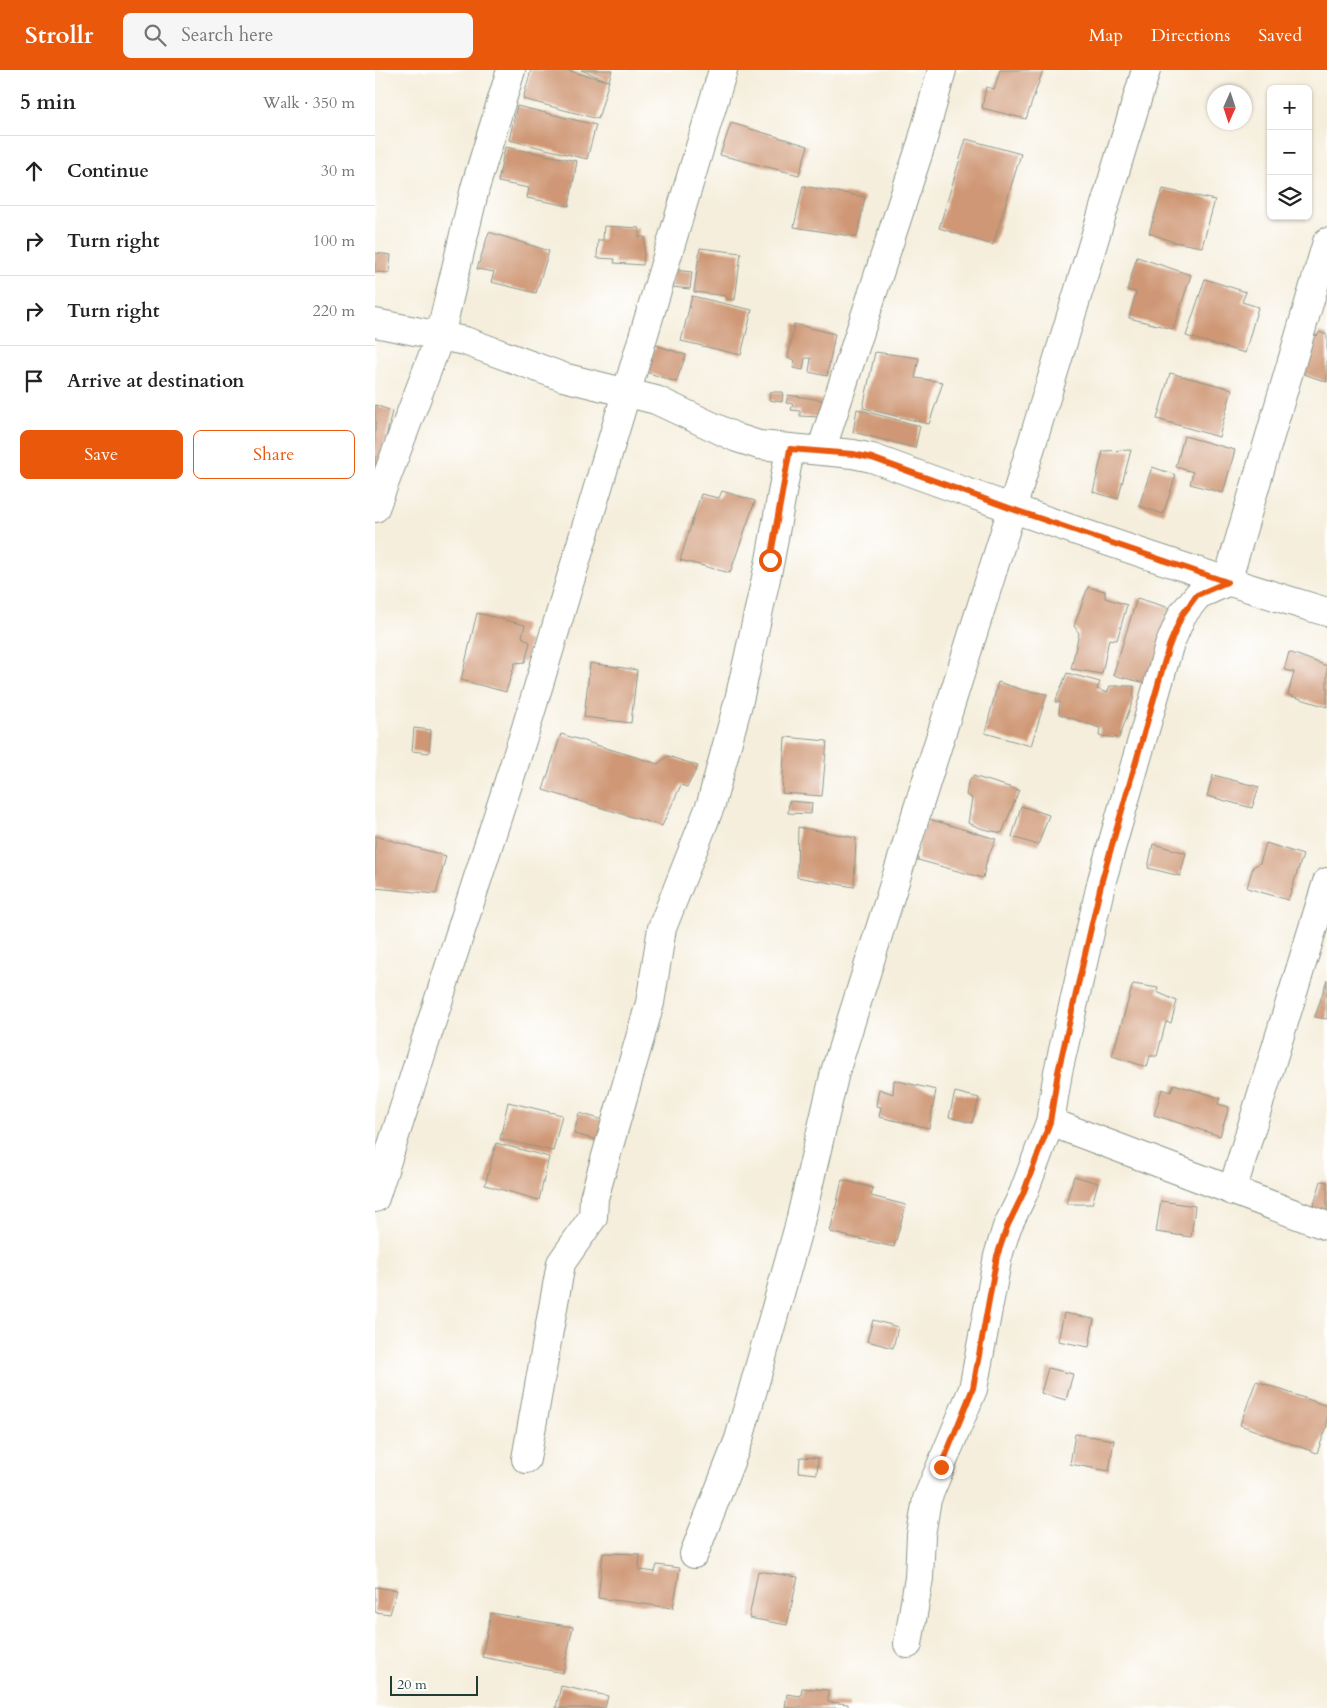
<!DOCTYPE html>
<meta charset="utf-8">
<style>
body{margin:0;font-family:Cardo,serif;background:#f6f6f6;color:#222}
.controls{position:absolute;right:15px;top:15px;display:grid;overflow:hidden;border-radius:8px;box-shadow:0 1px 4px #0004}
.controls button{width:45px;height:45px;display:grid;place-items:center;padding:0;border:0;border-bottom:1px solid #e0e0e0;background:#fff;color:#222;font:25px sans-serif}
.compass{position:absolute;left:832px;top:15px;width:45px;height:45px;border-radius:50%;background:#fff;box-shadow:0 1px 4px #0004;rotate:183deg}
.scale{position:absolute;left:15px;bottom:12px;width:88px;box-sizing:border-box;padding-left:5px;border:2px solid #1f3d34;border-top:0;font-size:14px;line-height:18px;white-space:nowrap;color:#1f3d34;-webkit-text-stroke:4px #fff;paint-order:stroke}
.stop{position:absolute;width:15px;height:15px;margin:-11px;border:4px solid #ea580c;border-radius:50%;background:#fff}
.stop.end{background:#ea580c;border-color:#fff;box-shadow:0 1px 5px #0008}
.list{margin:0;padding:0;list-style:none}
h2{display:flex;justify-content:space-between;align-items:center;height:65px;margin:0;padding:0 20px;font-size:21px}
h2 small{font-size:16px;font-weight:400;color:#767676}
.list li{display:grid;grid-template-columns:32px 1fr auto;gap:15px;align-items:center;box-sizing:border-box;height:70px;padding:0 20px;border-top:1px solid #e0e0e0}
.list b{display:block;font-size:19px;white-space:nowrap}
.list em{font-size:16px;font-style:normal;color:#767676}
.actions{display:flex;gap:10px;padding:15px 20px}
.actions a{flex:1;padding:11px 0;border:1px solid #ea580c;border-radius:8px;text-align:center;font-size:18px;color:#ea580c}
.actions .main{background:#ea580c;color:#fff}
.icon{flex:none;width:28px;height:28px;fill:none;stroke:currentColor;stroke-width:2;stroke-linecap:round;stroke-linejoin:round}
.map{position:relative;flex:none;width:952px;height:1638px;overflow:hidden}
header{display:flex;align-items:center;gap:30px;box-sizing:border-box;height:70px;padding:0 25px;background:#ea580c;color:#fff}
header strong{font-size:24px}
nav{display:flex;gap:28px;margin-inline-start:auto;font-size:18px}
.search{width:350px;height:45px;background:#f6f6f6;display:flex;align-items:center;gap:12px;box-sizing:border-box;padding:0 18px;border-radius:8px;color:#767676;font-size:19px}
main{display:flex}
aside{flex:1;background:#fff}
.map>svg:first-child{display:block}
.building{fill:#cf9775}
.lines{fill:none;stroke-linecap:round;stroke-linejoin:round}
.minor-casing{stroke:#8a9688;stroke-width:30}
.minor{stroke:#fff;stroke-width:28}
.route{stroke:#ea580c;stroke-width:6}
</style>
<header>
<strong>Strollr</strong>
<div class="search"><svg class="icon" aria-label="search" viewBox="0 0 24 24"><circle cx="10" cy="10" r="6"/><path d="M15 15l6 6"/></svg>Search here</div>
<nav><a>Map</a><a>Directions</a><a>Saved</a></nav>
</header>
<main>
<aside>
<h2>5 min<small>Walk · 350 m</small></h2>
<ul class="list">
<li><svg class="icon" aria-label="ahead" viewBox="0 0 24 24"><path d="M12 20V5M6 11l6-6 6 6"/></svg><div><b>Continue</b></div><em>30 m</em></li>
<li><svg class="icon" aria-label="right" viewBox="0 0 24 24"><path d="M7 20v-9h11M14 6l5 5-5 5"/></svg><div><b>Turn right</b></div><em>100 m</em></li>
<li><svg class="icon" aria-label="right" viewBox="0 0 24 24"><path d="M7 20v-9h11M14 6l5 5-5 5"/></svg><div><b>Turn right</b></div><em>220 m</em></li>
<li><svg class="icon" aria-label="arrive" viewBox="0 0 24 24"><path d="M6 21V4h12l-3 4 3 4H6"/></svg><div><b>Arrive at destination</b></div></li>
</ul>
<div class="actions"><a class="main">Save</a><a>Share</a></div>
</aside>
<div class="map">
<svg width="952" height="1638" viewBox="0 0 952 1638">
<rect width="100%" height="100%" fill="#fff"/>
<filter id="ink" filterUnits="userSpaceOnUse"><feTurbulence type="fractalNoise" baseFrequency=".02" numOctaves="2"/><feDisplacementMap in="SourceGraphic" scale="10" xChannelSelector="R" yChannelSelector="G"/><feConvolveMatrix kernelMatrix="1 2 1 2 8 2 1 2 1" color-interpolation-filters="sRGB"/></filter>
<filter id="wash" filterUnits="userSpaceOnUse"><feTurbulence type="fractalNoise" baseFrequency=".0096" numOctaves="4" result="noise"/><feDisplacementMap in="SourceGraphic" scale="20" xChannelSelector="R" yChannelSelector="G"/><feGaussianBlur stdDeviation="1.12" result="paint"/><feColorMatrix in="noise" values="0 0 0 0 0 0 0 0 0 0 0 0 0 0 0 0 0 1.4 0 .05"/><feComposite in="paint" operator="in"/></filter>
<g filter="url(#wash)">
<rect width="100%" height="100%" fill="#f5eedc"/>
<g id="blocks">
<!-- building -->
<path class="building" d="M156,0H191L233,11L206,0H237L223,49L148,29Z
M625,0H668L651,49L607,38L611,17L619,19Z
M142,36L221,55L212,89L134,70Z
M356,53L433,76L424,105L345,85Z
M591,69L646,84L618,175L564,158Z
M130,77L202,91L194,136L152,128L154,118L123,112Z
M428,116L490,127L482,167L419,157Z
M788,119L840,130L827,177L799,172L774,163Z
M229,156L264,158V167H270L268,195L239,193L240,189L222,188L223,170H228Z
M114,162L174,181L161,223L116,212L119,202L102,199Z
M325,178L366,183L360,230L351,229V226L319,222Z
M0,183L16,185L14,203L0,202Z
M762,187L816,205L798,259L754,248L761,222L752,220Z
M299,200L317,202L315,219L297,217Z
M830,209L871,222L867,232L883,237L870,283L811,266Z
M317,226L377,240L366,285L306,271Z
M419,254L460,264L452,306L434,302L436,288H430L428,300L418,298L420,290L413,288Z
M945,262L952,265V312L929,304L926,288L936,265L942,266Z
M281,275L311,285L301,312L271,302Z
M500,282L544,288L540,308L568,312L554,354L488,338Z
M795,303L857,319L844,367L782,349Z
M395,322H408L407,332L394,330Z
M413,325L447,330L444,347L425,346V341L416,340L418,334L411,333Z
M0,335L17,341L3,403L0,402Z
M482,339L545,356L540,378L478,362Z
M809,366L860,380L848,423L815,414L818,402L801,397Z
M756,380L743,429L718,422L728,381Z
M777,397L801,405L788,444L764,436Z
M347,421L380,431L355,503L305,490L326,424L344,428Z
M713,517L730,521V528L752,535L742,570L734,569L727,604L696,599L704,563L699,556Z
M762,528L798,539L774,614L738,605Z
M102,543L150,555L147,567L155,572L150,592L140,593L131,622L86,610Z
M914,582L952,596V637L913,625L919,602L909,600Z
M215,593L262,600L256,653L209,647Z
M692,603L725,612L722,619L732,623L735,616H759L758,630L744,668L724,666L725,658L684,644L685,632H680Z
M623,612L648,620L672,624L656,676L610,663Z
M39,658L56,660L54,683L37,681Z
M186,664L283,694L293,686L323,696L312,717L306,715L287,756L168,720Z
M410,667L452,671L447,726L407,723Z
M838,705L884,717L877,738L832,726Z
M598,706L644,720L627,763L608,759L593,753L597,728L591,725L593,713Z
M414,731L437,733L436,744L413,743Z
M646,736L674,745L663,775L637,767Z
M554,749L621,769L612,789L608,808L543,790L544,770Z
M423,757L481,768L479,817L422,807Z
M0,766L71,786L61,824L0,818Z
M891,773L928,785L913,830L872,818L878,797L885,793Z
M778,774L811,783L805,806L773,798Z
M952,910V949L940,947Z
M758,914L783,918L782,922L802,931L796,953L791,952L782,986H775L772,997L737,986Z
M519,1010L561,1020L554,1058L504,1047L506,1037L501,1036L504,1019L518,1024Z
M799,1014L845,1028L843,1034L854,1037L845,1066L779,1045L787,1019L796,1022Z
M580,1022L604,1028L597,1053L574,1047Z
M133,1032L187,1045L178,1081L125,1069Z
M204,1043L232,1051L226,1071L199,1064Z
M121,1073L174,1087L164,1130L110,1115Z
M699,1106L723,1113L717,1134H691Z
M467,1110L498,1118L496,1126L531,1135L519,1177L455,1162Z
M946,1111L952,1112V1152L935,1147Z
M786,1131L820,1136L816,1167L781,1162Z
M689,1243L719,1249L714,1277L683,1271Z
M498,1250L523,1257L518,1278L492,1271Z
M673,1298L698,1304L691,1330L666,1323Z
M881,1311L952,1336V1356L942,1383L865,1355Z
M700,1364L739,1370L734,1401L695,1394Z
M425,1387L443,1388L442,1404L424,1402Z
M228,1483L265,1484L264,1500L280,1502L282,1495L305,1498L298,1538L223,1528Z
M383,1501L423,1507L412,1555L374,1548Z
M0,1517L22,1520L15,1544L0,1542Z
M116,1543L198,1557L188,1603L107,1587Z
M186,1616L233,1626L230,1638H181Z
M427,1618L453,1620V1632L473,1634V1638H410L412,1624L426,1626Z"/>
</g>
</g>
<g filter="url(#ink)">
<use href="#blocks" fill-opacity="0" stroke="#8a9688" stroke-width="1"/>
<g class="lines">
<defs>
<path id="minor" d="M952,172L852,512L823,525L807,545L794,576L727,810L683,1002L675,1052L952,1156
M0,253L90,271L188,307L281,330L362,368L384,375L478,384L497,388C647,443 798,496 952,542
M446,381L547,72L567,0
M0,438L65,266L100,118L136,0
M857,1121L952,812
M0,1128L150,661L348,0
M151,1389L186,1193L218,1147L219,1128L275,933L287,858L336,734L364,630L395,490L415,379
M319,1484L364,1369L424,1156L460,1002L637,439L771,0
M533,1574L544,1508L546,1465L552,1429L598,1319L623,1186L632,1157L648,1124L675,1052"/>
</defs>
<!-- minor casing -->
<use href="#minor" class="minor-casing"/>
<!-- minor -->
<use href="#minor" class="minor"/>
</g>
</g>
<g class="lines" filter="url(#ink)">
<!-- route -->
<path class="route" d="M395,490L415,379L478,384L497,388L637,439L852,512L822,525L807,545L794,576L727,810L683,1002L675,1052L648,1124L632,1157L622,1186L598,1318L566,1397"/>
</g>
</svg>
<div class="controls">
<button>+</button>
<button>−</button>
<button><svg class="icon" aria-label="layers" viewBox="0 0 24 24"><path d="M12 4l9 5-9 5-9-5zM3 14l9 5 9-5"/></svg></button>
</div>
<svg class="compass" viewBox="-18 -18 36 36"><path d="M0-13l5 13h-10z" fill="#e53935"/><path d="M0 13l5-13h-10z" fill="#767676"/></svg>
<div class="scale">20 m</div>
<div class="stop" style="left:395px;top:490px"></div>
<div class="stop end" style="left:566px;top:1397px"></div>
</div>
</main>
